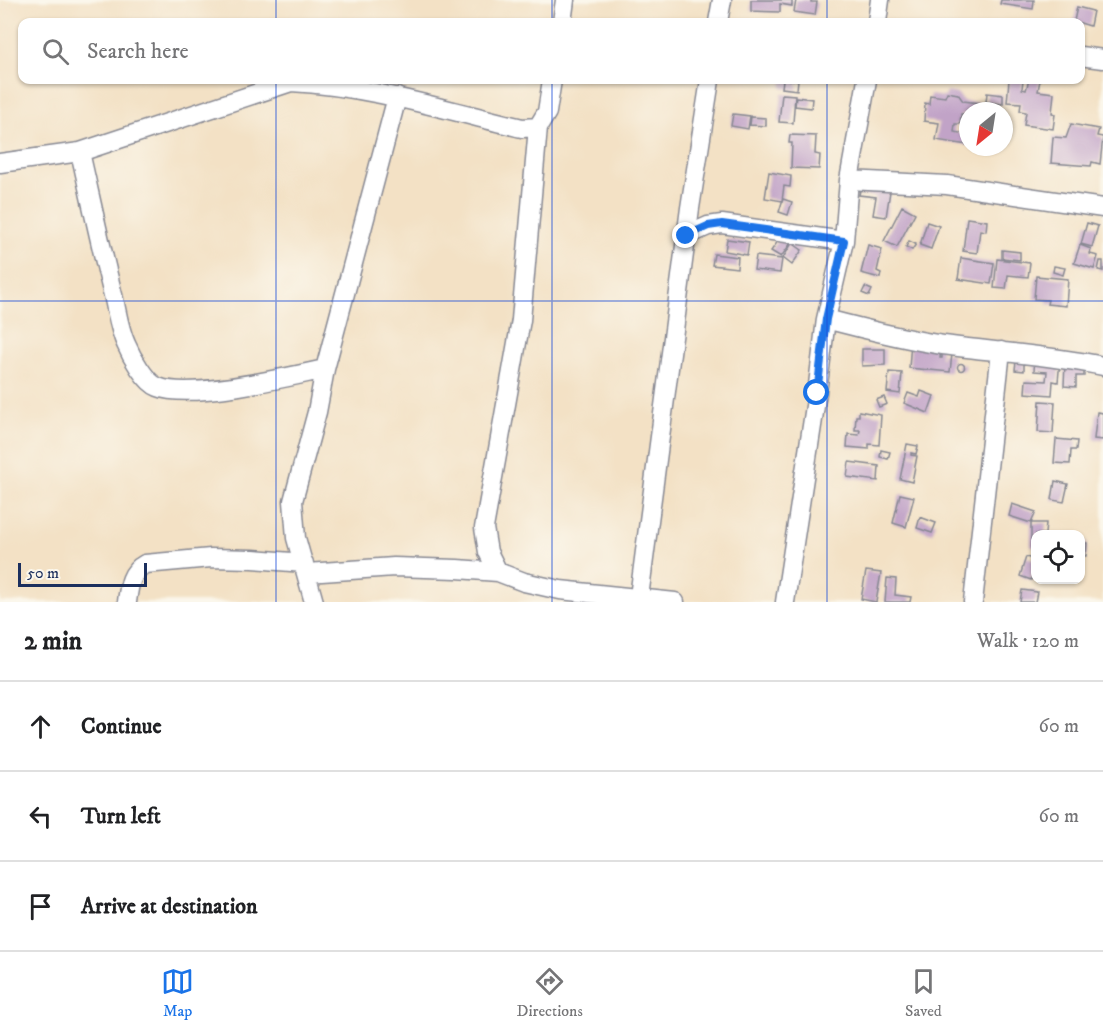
<!DOCTYPE html>
<meta charset="utf-8">
<style>
body{margin:0;font-family:"IM FELL DW Pica",serif;background:#f6f6f6;color:#202124}
.controls{position:absolute;right:18px;bottom:18px;display:grid;overflow:hidden;border-radius:12px;box-shadow:0 2px 4px #0004}
.controls button{width:54px;height:54px;display:grid;place-items:center;padding:0;border:0;border-bottom:2px solid #e0e0e0;background:#fff;color:#202124;font:30px sans-serif}
.compass{position:absolute;left:959px;top:102px;width:54px;height:54px;border-radius:50%;background:#fff;box-shadow:0 2px 4px #0004;rotate:210deg}
.scale{position:absolute;left:18px;bottom:15px;width:129px;box-sizing:border-box;padding-left:6px;border:3px solid #1b2f5e;border-top:0;font-size:16px;line-height:21px;white-space:nowrap;color:#1b2f5e;-webkit-text-stroke:4px #fbf7ec;paint-order:stroke}
.stop{position:absolute;width:18px;height:18px;margin:-14px;border:4px solid #1a73e8;border-radius:50%;background:#fff}
.stop.end{background:#1a73e8;border-color:#fff;box-shadow:0 2px 6px #0008}
.list{margin:0;padding:0;list-style:none}
h2{display:flex;justify-content:space-between;align-items:center;height:78px;margin:0;padding:0 24px;font-size:26px}
h2 small{font-size:20px;font-weight:400;color:#757577}
.list li{display:grid;grid-template-columns:39px 1fr auto;gap:18px;align-items:center;box-sizing:border-box;height:90px;padding:0 24px;border-top:2px solid #e0e0e0}
.list b{display:block;font-size:22px;white-space:nowrap}
.list em{font-size:20px;font-style:normal;color:#757577}
.icon{flex:none;width:33px;height:33px;fill:none;stroke:currentColor;stroke-width:2;stroke-linecap:round;stroke-linejoin:round}
.map{position:relative;flex:none;width:1103px;height:602px;overflow:hidden}
.search{position:absolute;background:#fff;box-shadow:0 2px 4px #0004;left:18px;right:18px;top:18px;height:66px;display:flex;align-items:center;gap:15px;box-sizing:border-box;padding:0 21px;border-radius:12px;color:#757577;font-size:22px}
.sheet{height:348px;background:#fff}
nav{display:flex;justify-content:space-around;align-items:center;box-sizing:border-box;height:84px;border-top:2px solid #e0e0e0;background:#fff;font-size:16px;color:#757577}
nav a{display:grid;justify-items:center;gap:3px}
nav .on{color:#1a73e8}
.map>svg:first-child{display:block}
.building{fill:#c1a3c7}
.lines{fill:none;stroke-linecap:round;stroke-linejoin:round}
.street-casing{stroke:#878892;stroke-width:21}
.street{stroke:#fff;stroke-width:18}
.route{stroke:#1a73e8;stroke-width:8}
.grid{fill:none;stroke:#1d4ed8;stroke-width:1.5;stroke-opacity:0.55}
</style>
<div class="map">
<svg width="1103" height="602" viewBox="0 0 1103 602">
<rect width="100%" height="100%" fill="#fbf7ec"/>
<filter id="ink" filterUnits="userSpaceOnUse"><feTurbulence type="fractalNoise" baseFrequency=".0167" numOctaves="2"/><feDisplacementMap in="SourceGraphic" scale="12" xChannelSelector="R" yChannelSelector="G"/><feConvolveMatrix kernelMatrix="1 2 1 2 8 2 1 2 1" color-interpolation-filters="sRGB"/></filter>
<filter id="wash" filterUnits="userSpaceOnUse"><feTurbulence type="fractalNoise" baseFrequency=".008" numOctaves="4" result="noise"/><feDisplacementMap in="SourceGraphic" scale="24" xChannelSelector="R" yChannelSelector="G"/><feGaussianBlur stdDeviation="1.35" result="paint"/><feColorMatrix in="noise" values="0 0 0 0 0 0 0 0 0 0 0 0 0 0 0 0 0 1.4 0 .05"/><feComposite in="paint" operator="in"/></filter>
<g filter="url(#wash)">
<rect width="100%" height="100%" fill="#f3e1c5"/>
<g id="blocks">
<!-- building -->
<path class="building" d="M751,0H792V6L780,4V12L751,11Z
M796,0H811V2H817L815,15L794,12Z
M1001,0H1034L1033,9L1000,4Z
M1077,7L1093,11L1090,26L1074,21Z
M783,80H798L797,90L782,88Z
M1009,80H1023L1022,89L1026,90L1029,80H1040L1038,91L1054,93L1052,113L1055,114L1053,129L1024,125L1026,112L1020,111L1021,103L1007,102Z
M947,92L958,94L963,101L980,103L979,111H968V114H961L960,124H955L954,132L965,134L968,120V145L936,140L939,123L924,121L925,103L929,104L930,95L945,97Z
M987,93L1003,95V104L986,102Z
M782,94L795,95L793,123L779,122Z
M796,97L812,99L811,108L795,106Z
M733,114L750,116L748,129L731,126Z
M751,117L766,118V126L750,125Z
M1071,124L1099,129L1097,136L1103,137L1100,164L1092,162L1091,166L1051,163L1053,137L1066,138Z
M790,135L816,136L815,154L820,155L819,169L791,168L792,143H789Z
M769,172L791,176L790,187L784,186L782,201L765,198Z
M862,180L891,185L886,217L873,215L876,197L859,195Z
M783,199L792,202L788,215L779,212Z
M902,206L915,213L897,247L884,241Z
M967,218L987,221L986,231L980,230L977,253L963,251Z
M927,222L939,226L931,249L920,245Z
M1087,223L1098,226L1092,247L1081,244Z
M783,234L793,240L781,257L771,251Z
M727,239L749,242L747,255L725,251Z
M909,241L916,244L912,250L906,247Z
M792,243L802,250L792,265L783,258Z
M868,245L882,249L877,271L881,273L880,278L861,273Z
M1080,245L1091,249L1090,254L1098,256L1094,269L1074,263Z
M1002,250L1020,252V260L1002,258Z
M714,254L738,257L737,268L712,265Z
M756,256L782,259L780,273L754,270Z
M961,258L994,263L991,284L958,279Z
M997,259L1030,263L1028,277L1008,275L1006,289L994,288Z
M1100,261H1103V271L1098,270Z
M1054,266L1065,268L1063,275L1053,272Z
M1036,276L1068,279L1066,306L1047,304L1048,300L1034,299Z
M865,287L872,290L869,296L862,293Z
M911,342L941,348L940,358H942V353L952,354L950,372L909,368Z
M862,349H885V365L862,366Z
M1035,358L1060,360L1058,382L1053,381L1052,395L1025,393L1026,380L1046,381L1047,372L1034,371Z
M1016,361L1024,362V371L1015,370Z
M1065,363H1084V376H1076V387L1064,386Z
M957.5 367a3.5 3.5 0 1 1 7 0a3.5 3.5 0 1 1-7 0Z
M889,372L902,373L900,394L887,392Z
M921,391L934,396L928,413L904,403L908,393L919,397Z
M884,397L887,404L879,407L876,400Z
M1040,401L1055,402L1053,433L1038,432Z
M859,411L881,415L879,445L869,444V449L847,447L848,434L859,435L860,430H855L856,416H859Z
M1097,412L1103,413V440L1094,439Z
M1056,439L1077,441L1076,450H1071L1070,464L1054,463Z
M907,444L918,446L916,454L911,453V455L917,456L912,482L900,479Z
M881,450L890,452L888,459L880,457Z
M849,462L879,466L878,481L847,477Z
M1055,481L1068,484L1064,502L1052,500Z
M900,494L914,497L906,527L893,523Z
M1012,504L1036,512L1031,523L1009,516Z
M920,517L936,523L932,533L917,528Z
M1031,523H1046L1045,534H1036V547H1031Z
M1080,543H1087L1086,556H1080Z
M1026,557L1036,560L1031,580L1020,576Z
M866,571L881,573L876,602L861,599Z
M887,578L896,579L895,595L911,597L910,602H885Z
M1022,590L1037,592L1035,602H1020Z"/>
</g>
</g>
<g filter="url(#ink)">
<use href="#blocks" fill-opacity="0" stroke="#878892" stroke-width="1.5"/>
<g class="lines">
<defs>
<path id="street" d="M562,22L565,0
M718,22L722,0
M877,22L880,0
M1080,56L1103,59
M80,152C91,200 101,248 113,295C117,311 119,329 126,344C131,356 146,383 158,387C190,400 289,377 325,369
M0,163L80,152L291,82C369,86 446,110 522,128L538,127L547,112L552,80
M849,180L947,185L1103,208
M686,236L708,226L722,224L844,241
M826,319C864,329 903,339 943,345C996,352 1050,355 1103,366
M498,572L488,552L484,528L521,320L538,127
M307,573L394,567L457,569L498,572L524,582L560,590L675,602
M639,597L690,208L710,80
M127,602C129,587 130,572 145,564L211,558L253,559L304,563
M314,602L296,538L293,501L317,412L325,369L397,97
M785,602L817,393L826,319L844,241L849,180L867,80
M973,602L1001,351"/>
</defs>
<!-- street casing -->
<use href="#street" class="street-casing"/>
<!-- street -->
<use href="#street" class="street"/>
</g>
</g>
<g class="lines" filter="url(#ink)">
<!-- route -->
<path class="route" d="M686,236L708,226L722,224L844,241L826,319L817,393"/>
</g>
<!-- grid -->
<path class="grid" d="M276,0V22M552,0V22M827,0V22M276,80V602M552,80V602M827,80V602M0,301H1103"/>
</svg>
<div class="controls">
<button><svg class="icon" aria-label="locate" viewBox="0 0 24 24"><circle cx="12" cy="12" r="6"/><path d="M12 2v4M12 18v4M2 12h4M18 12h4"/></svg></button>
</div>
<svg class="compass" viewBox="-18 -18 36 36"><path d="M0-13l5 13h-10z" fill="#e53935"/><path d="M0 13l5-13h-10z" fill="#757577"/></svg>
<div class="scale">50 m</div>
<div class="stop" style="left:817px;top:393px"></div>
<div class="stop end" style="left:686px;top:236px"></div>
<div class="search"><svg class="icon" aria-label="search" viewBox="0 0 24 24"><circle cx="10" cy="10" r="6"/><path d="M15 15l6 6"/></svg>Search here</div>
</div>
<section class="sheet">
<h2>2 min<small>Walk · 120 m</small></h2>
<ul class="list">
<li><svg class="icon" aria-label="ahead" viewBox="0 0 24 24"><path d="M12 20V5M6 11l6-6 6 6"/></svg><div><b>Continue</b></div><em>60 m</em></li>
<li><svg class="icon" aria-label="left" viewBox="0 0 24 24"><path d="M17 20v-9H6M10 6l-5 5 5 5"/></svg><div><b>Turn left</b></div><em>60 m</em></li>
<li><svg class="icon" aria-label="arrive" viewBox="0 0 24 24"><path d="M6 21V4h12l-3 4 3 4H6"/></svg><div><b>Arrive at destination</b></div></li>
</ul>
</section>
<nav>
<a class="on"><svg class="icon" aria-label="map" viewBox="0 0 24 24"><path d="M3 6l6-2 6 2 6-2v14l-6 2-6-2-6 2zM9 4v14M15 6v14"/></svg>Map</a>
<a><svg class="icon" aria-label="directions" viewBox="0 0 24 24"><path d="M12 3l9 9-9 9-9-9zM9 14v-3h6M13 9l2 2-2 2"/></svg>Directions</a>
<a><svg class="icon" aria-label="saved" viewBox="0 0 24 24"><path d="M7 4h10v16l-5-4-5 4z"/></svg>Saved</a>
</nav>
